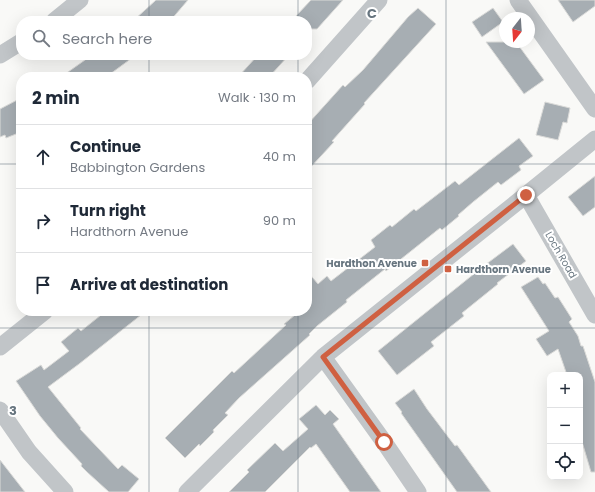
<!DOCTYPE html>
<meta charset="utf-8">
<style>
body{margin:0;font-family:Poppins,sans-serif;background:#f6f6f7;color:#1f2937}
.controls{position:absolute;right:12px;bottom:12px;display:grid;overflow:hidden;border-radius:8px;box-shadow:0 4px 16px #0002}
.controls button{width:36px;height:36px;display:grid;place-items:center;padding:0;border:0;border-bottom:1px solid #e0e1e3;background:#fff;color:#1f2937;font:20px sans-serif}
.compass{position:absolute;left:499px;top:12px;width:36px;height:36px;border-radius:50%;background:#fff;box-shadow:0 4px 16px #0002;rotate:197deg}
.stop{position:absolute;width:12px;height:12px;margin:-9px;border:3px solid #cf6041;border-radius:50%;background:#fff}
.stop.end{background:#cf6041;border-color:#fff;box-shadow:0 1px 4px #0008}
.list{margin:0;padding:0;list-style:none}
h2{display:flex;justify-content:space-between;align-items:center;height:52px;margin:0;padding:0 16px;font-size:17px}
h2 small{font-size:13px;font-weight:400;color:#747a83}
.list li{display:grid;grid-template-columns:26px 1fr auto;gap:12px;align-items:center;box-sizing:border-box;height:64px;padding:0 16px;border-top:1px solid #e0e1e3}
.list b{display:block;font-size:15px;white-space:nowrap}
.list p{margin:0;font-size:13px;white-space:nowrap;color:#747a83}
.list em{font-size:13px;font-style:normal;color:#747a83}
.icon{flex:none;width:22px;height:22px;fill:none;stroke:currentColor;stroke-width:2;stroke-linecap:round;stroke-linejoin:round}
.map{position:relative;flex:none;width:595px;height:492px;overflow:hidden}
.search{position:absolute;background:#fff;box-shadow:0 4px 16px #0002;left:16px;top:16px;width:296px;height:44px;display:flex;align-items:center;gap:10px;box-sizing:border-box;padding:0 14px;border-radius:16px;color:#747a83;font-size:15px}
.panel{position:absolute;background:#fff;box-shadow:0 4px 16px #0002;left:16px;top:72px;width:296px;height:244px;border-radius:16px}
.map>svg:first-child{display:block}
.building{fill:#a7aeb3;stroke:#dbdbd9}
.lines{fill:none;stroke-linecap:round;stroke-linejoin:round}
.minor{stroke:#c1c5c8;stroke-width:17}
.route{stroke:#cf6041;stroke-width:5}
.grid{fill:none;stroke:#67757f;stroke-width:1;stroke-opacity:0.55}
.poi-dot{fill:#cf6041;stroke:#fff;stroke-width:1.5}
.labels{text-anchor:middle;dominant-baseline:central;stroke-width:4;stroke-linejoin:round;paint-order:stroke}
.street-label{font-size:10px;fill:#67757f;stroke:#fff}
.poi-label{font-size:10px;font-weight:bold;fill:#67757f;stroke:#fff;text-anchor:end}
.grid-label{font-size:13px;text-anchor:middle;font-weight:bold;fill:#67757f;stroke:#fff;stroke-width:4;stroke-linejoin:round;paint-order:stroke}
</style>
<div class="map">
<svg width="595" height="492" viewBox="0 0 595 492">
<rect width="100%" height="100%" fill="#f9f9f7"/>
<!-- building -->
<path class="building" d="M156,0H188L170,21H133Z
M311,0H343L317,29H311L307,25V21H302L296,16Z
M558,0H595V6L573,22Z
M418,8L436,24L364,103L365,104L332,141L334,142L307,171V125L343,85L345,87L363,70L408,17Z
M493,8L503,22L482,37L472,22Z
M486,42H516L544,80L524,94Z
M92,55H136L106,77H61Z
M258,55H289L269,77H238Z
M21,98V132L6,138L5,135L0,137V109Z
M545,102L570,108L567,123L563,122L558,140L536,135Z
M519,138L533,156L519,166L521,170L501,185L498,182L473,202L458,215L459,216L442,230L440,228L386,271L385,269L346,300L347,302L317,326L309,334L310,335L239,398L225,413L228,415L213,430L214,432L200,446L199,444L185,458L165,438L232,371L234,373L286,325L284,324L300,311H307V271L318,284L327,276L331,281L375,247L371,240L390,225L392,227L414,209L416,211L455,181L459,185Z
M595,176V207L583,216L568,197Z
M513,244L526,261L497,283L498,284L462,313L464,316L431,342L434,346L397,375L378,351L485,265Z
M538,277L543,284L545,283L555,298L558,297L572,319L569,322L578,336L581,346H583L595,382V472H591L580,435V375H567L558,349L547,356L536,339L549,331L521,287Z
M106,311H146L79,364L48,387L81,428L80,429L118,469L122,465L139,479L128,492H109L87,472L81,466L82,464L58,438L40,416L16,381L41,365L44,370L69,351L61,342L78,328L81,331Z
M414,389L427,409L455,446L457,445L491,492H457L401,413L402,412L395,403Z
M316,405L325,415L330,410L339,419L333,424L381,492H350L316,444L311,448L310,447L265,492H229L249,472L247,470L275,443L283,451L308,429L299,419Z
M0,460L25,492H0Z"/>
<g class="lines">
<!-- minor -->
<path class="minor" d="M518,0L595,109
M54,21L80,0
M0,55L21,42
M307,81L379,0
M526,195L595,315
M0,347L45,311
M323,357L384,442L418,492
M0,410L29,452L65,492
M187,492L323,357L526,195L595,139"/>
</g>
<g class="lines">
<!-- route -->
<path class="route" d="M384,442L323,357L526,195"/>
</g>
<!-- grid -->
<path class="grid" d="M149,0V21M298,0V21M446,0V492M149,55V77M298,55V77M0,164H21M307,164H595M149,311V492M298,311V492M0,328H595"/>
<!-- markers -->
<g class="poi-dot">
<rect x="421" y="259" width="8" height="8" rx="2"/>
<rect x="444" y="265" width="8" height="8" rx="2"/>
</g>
<g class="labels">
<!-- street labels -->
<g class="street-label">
<text transform="translate(561 255) rotate(60)">Loch Road</text>
</g>
<!-- poi labels -->
<g class="poi-label">
<text x="417" y="263">Hardthon Avenue</text>
<text x="456" y="269" text-anchor="start">Hardthorn Avenue</text>
</g>
</g>
<g class="grid-label">
<text x="372" y="18">C</text>
<text x="13" y="415">3</text>
</g>
</svg>
<div class="controls">
<button>+</button>
<button>−</button>
<button><svg class="icon" aria-label="locate" viewBox="0 0 24 24"><circle cx="12" cy="12" r="6"/><path d="M12 2v4M12 18v4M2 12h4M18 12h4"/></svg></button>
</div>
<svg class="compass" viewBox="-18 -18 36 36"><path d="M0-13l5 13h-10z" fill="#e53935"/><path d="M0 13l5-13h-10z" fill="#747a83"/></svg>
<div class="stop" style="left:384px;top:442px"></div>
<div class="stop end" style="left:526px;top:195px"></div>
<div class="search"><svg class="icon" aria-label="search" viewBox="0 0 24 24"><circle cx="10" cy="10" r="6"/><path d="M15 15l6 6"/></svg>Search here</div>
<section class="panel">
<h2>2 min<small>Walk · 130 m</small></h2>
<ul class="list">
<li><svg class="icon" aria-label="ahead" viewBox="0 0 24 24"><path d="M12 20V5M6 11l6-6 6 6"/></svg><div><b>Continue</b><p>Babbington Gardens</p></div><em>40 m</em></li>
<li><svg class="icon" aria-label="right" viewBox="0 0 24 24"><path d="M7 20v-9h11M14 6l5 5-5 5"/></svg><div><b>Turn right</b><p>Hardthorn Avenue</p></div><em>90 m</em></li>
<li><svg class="icon" aria-label="arrive" viewBox="0 0 24 24"><path d="M6 21V4h12l-3 4 3 4H6"/></svg><div><b>Arrive at destination</b></div></li>
</ul>
</section>
</div>
